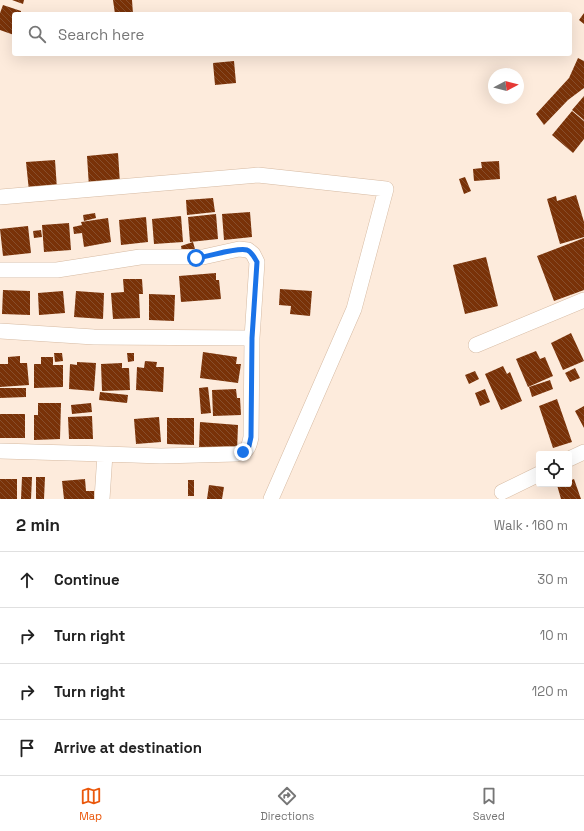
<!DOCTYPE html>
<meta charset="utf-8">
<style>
body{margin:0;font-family:"Space Grotesk",sans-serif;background:#f6f6f6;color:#222}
.controls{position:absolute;right:12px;bottom:12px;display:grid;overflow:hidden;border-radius:4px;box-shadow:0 4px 16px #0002}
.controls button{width:36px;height:36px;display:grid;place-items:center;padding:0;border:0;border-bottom:1px solid #e0e0e0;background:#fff;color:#222;font:20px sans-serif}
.compass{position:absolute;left:488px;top:68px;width:36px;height:36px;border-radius:50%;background:#fff;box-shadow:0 4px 16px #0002;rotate:83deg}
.stop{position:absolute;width:12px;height:12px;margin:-9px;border:3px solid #1a73e8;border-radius:50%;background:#fff}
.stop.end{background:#1a73e8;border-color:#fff;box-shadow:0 1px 4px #0008}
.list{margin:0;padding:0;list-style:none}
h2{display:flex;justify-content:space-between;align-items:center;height:52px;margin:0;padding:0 16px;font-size:17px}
h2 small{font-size:13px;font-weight:400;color:#767676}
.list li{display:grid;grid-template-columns:26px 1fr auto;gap:12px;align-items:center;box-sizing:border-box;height:56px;padding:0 16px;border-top:1px solid #e0e0e0}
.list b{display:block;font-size:15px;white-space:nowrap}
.list em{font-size:13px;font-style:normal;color:#767676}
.icon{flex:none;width:22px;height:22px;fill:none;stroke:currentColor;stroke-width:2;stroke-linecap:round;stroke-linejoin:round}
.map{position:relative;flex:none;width:584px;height:499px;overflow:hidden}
.search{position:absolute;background:#fff;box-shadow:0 4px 16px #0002;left:12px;right:12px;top:12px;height:44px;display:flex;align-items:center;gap:10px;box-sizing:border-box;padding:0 14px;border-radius:4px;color:#767676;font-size:15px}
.sheet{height:276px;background:#fff}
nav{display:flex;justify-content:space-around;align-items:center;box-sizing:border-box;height:56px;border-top:1px solid #e0e0e0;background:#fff;font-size:11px;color:#767676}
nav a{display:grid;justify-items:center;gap:2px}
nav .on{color:#ea580c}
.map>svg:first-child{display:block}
.building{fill:url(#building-back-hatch)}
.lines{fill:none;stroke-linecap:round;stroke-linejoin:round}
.minor-casing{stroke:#d6baa2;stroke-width:16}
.minor{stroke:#fff;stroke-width:15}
.route{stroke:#1a73e8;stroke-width:5}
</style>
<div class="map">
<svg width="584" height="499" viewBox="0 0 584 499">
<defs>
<pattern id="building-back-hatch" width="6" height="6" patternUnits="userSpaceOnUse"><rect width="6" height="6" fill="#793208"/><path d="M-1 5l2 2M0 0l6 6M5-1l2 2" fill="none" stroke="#874e2c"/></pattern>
</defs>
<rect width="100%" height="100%" fill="#fdebdc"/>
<!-- building -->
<path class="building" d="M12,0H24L23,4Z
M113,0H132L133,14H115Z
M3,5L21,11V14H14V35L0,30V13Z
M584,13V24L579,20Z
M578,58L584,61V88L568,100L544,125L536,114L569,78Z
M234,61L236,83L215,85L213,63Z
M584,96V120L572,110Z
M572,111L584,121V139L573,153L552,135Z
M118,153L120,184L89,187L87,156Z
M55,160L57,189L29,191L26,162Z
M499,161L500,179L474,181L473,169L482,168L481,162Z
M465,177L471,191L464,194L459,179Z
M576,195L584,222V237L560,244L547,199L556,196L557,201Z
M213,198L215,212L187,215L186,200Z
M250,212L252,237L224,240L222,214Z
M95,213L96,218L84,221L83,215Z
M216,214L218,239L190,242L188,217Z
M181,216L183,242L154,244L152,219Z
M146,217L148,242L121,245L119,220Z
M108,218L111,242L84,247L82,233L74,234L73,227L82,225L81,222Z
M69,223L71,250L44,252L42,225Z
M28,226L31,253L3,256L0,229Z
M41,230L42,237L34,238L33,231Z
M584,238V290L554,301L537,256Z
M193,242L195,249L182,252L181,246Z
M486,257L498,306L465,314L453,265Z
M216,273V280H219L221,299L181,302L179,276Z
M123,279H142L143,294H139L140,318L113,319L111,293L124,292Z
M280,289L312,291L310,316L290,314L291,306L279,305Z
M3,290L30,291V315L2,314Z
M63,291L65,313L39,315L38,293Z
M76,291L104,293L103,319L74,317Z
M149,294L175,295L174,321L149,320Z
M571,333L584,361L563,370L551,343Z
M536,351L540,359L545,357L553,376L528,387L516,359Z
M203,352L237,357L236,364H241L238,383L200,378Z
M54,353H62L63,361L55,362Z
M127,353H134V361L128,362Z
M20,356V363H27L29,385L0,387V364H8V357Z
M41,357H53V365H63V387L34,388V364H41Z
M145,361L157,362L156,367H164L163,392L136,390L137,367L144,368Z
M77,362L96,363L94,391L69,389L70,364L77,365Z
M122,363V368H129L130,390L102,391L101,364Z
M503,366L507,374L510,372L522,401L501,410L485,374Z
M575,368L580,378L570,382L565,373Z
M475,371L479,379L469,384L465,375Z
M550,380L553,389L532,397L529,387Z
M208,387L211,413L201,414L199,388Z
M0,388H26V397L0,398Z
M236,389L237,398H240L241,415L213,416L212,390Z
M485,389L490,402L480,406L475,393Z
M100,392L128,395L127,403L99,400Z
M557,399L572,442L553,448L539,406Z
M38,403H61L60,439L34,440V415H38Z
M91,403L92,412L72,414L71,405Z
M584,406V428L575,411Z
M0,414H25V438H0Z
M92,416L93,439H69L68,417Z
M159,417L161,442L136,444L134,419Z
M167,418H194V445L167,444Z
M200,422L238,425L237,451L199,449Z
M22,477H32L31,499H21Z
M36,477H45L44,499H36Z
M0,479H17V499H0Z
M85,479L86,491H94V499H64L62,481Z
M574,479L581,499H561L557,485L569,484V481Z
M188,480H194V496H188Z
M209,485L224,487L222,499H207Z"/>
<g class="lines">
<defs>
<path id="minor" d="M0,197L258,175L386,189L354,309L271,499
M0,270H57L140,257H203L239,249L248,250L253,254L257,262L252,338
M0,331L94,337L252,338L251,437C249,448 247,452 236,454L161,456L105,454
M476,345L584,300
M0,451L105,454L102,499
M569,459L584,452
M502,492L539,474"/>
</defs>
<!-- minor casing -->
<use href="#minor" class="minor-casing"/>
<!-- minor -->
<use href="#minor" class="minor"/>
</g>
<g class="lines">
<!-- route -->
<path class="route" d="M196,258C209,257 236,247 247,250C252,252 254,257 257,262L252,338L251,437L249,446L243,452"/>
</g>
</svg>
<div class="controls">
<button><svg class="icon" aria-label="locate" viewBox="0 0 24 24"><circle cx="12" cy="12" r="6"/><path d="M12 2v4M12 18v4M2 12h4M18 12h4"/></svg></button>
</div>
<svg class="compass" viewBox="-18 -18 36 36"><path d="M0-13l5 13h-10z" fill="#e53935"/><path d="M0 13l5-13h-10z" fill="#767676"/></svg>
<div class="stop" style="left:196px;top:258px"></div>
<div class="stop end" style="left:243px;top:452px"></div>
<div class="search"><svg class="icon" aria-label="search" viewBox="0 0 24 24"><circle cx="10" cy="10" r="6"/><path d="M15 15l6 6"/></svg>Search here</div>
</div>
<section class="sheet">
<h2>2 min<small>Walk · 160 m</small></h2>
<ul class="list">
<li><svg class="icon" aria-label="ahead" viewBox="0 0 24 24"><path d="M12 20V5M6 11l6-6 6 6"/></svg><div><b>Continue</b></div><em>30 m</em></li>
<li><svg class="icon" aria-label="right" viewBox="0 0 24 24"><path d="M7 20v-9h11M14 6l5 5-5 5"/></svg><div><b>Turn right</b></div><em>10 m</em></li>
<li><svg class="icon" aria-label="right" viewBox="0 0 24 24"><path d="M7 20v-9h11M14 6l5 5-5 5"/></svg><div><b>Turn right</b></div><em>120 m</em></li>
<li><svg class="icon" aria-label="arrive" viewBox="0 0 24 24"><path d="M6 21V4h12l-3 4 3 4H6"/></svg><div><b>Arrive at destination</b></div></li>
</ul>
</section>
<nav>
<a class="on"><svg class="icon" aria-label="map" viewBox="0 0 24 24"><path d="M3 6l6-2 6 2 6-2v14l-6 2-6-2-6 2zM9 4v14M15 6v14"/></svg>Map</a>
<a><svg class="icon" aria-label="directions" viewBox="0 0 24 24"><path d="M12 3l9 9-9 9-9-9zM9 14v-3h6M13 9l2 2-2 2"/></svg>Directions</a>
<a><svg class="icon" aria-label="saved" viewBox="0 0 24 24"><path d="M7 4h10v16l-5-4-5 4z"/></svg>Saved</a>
</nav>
